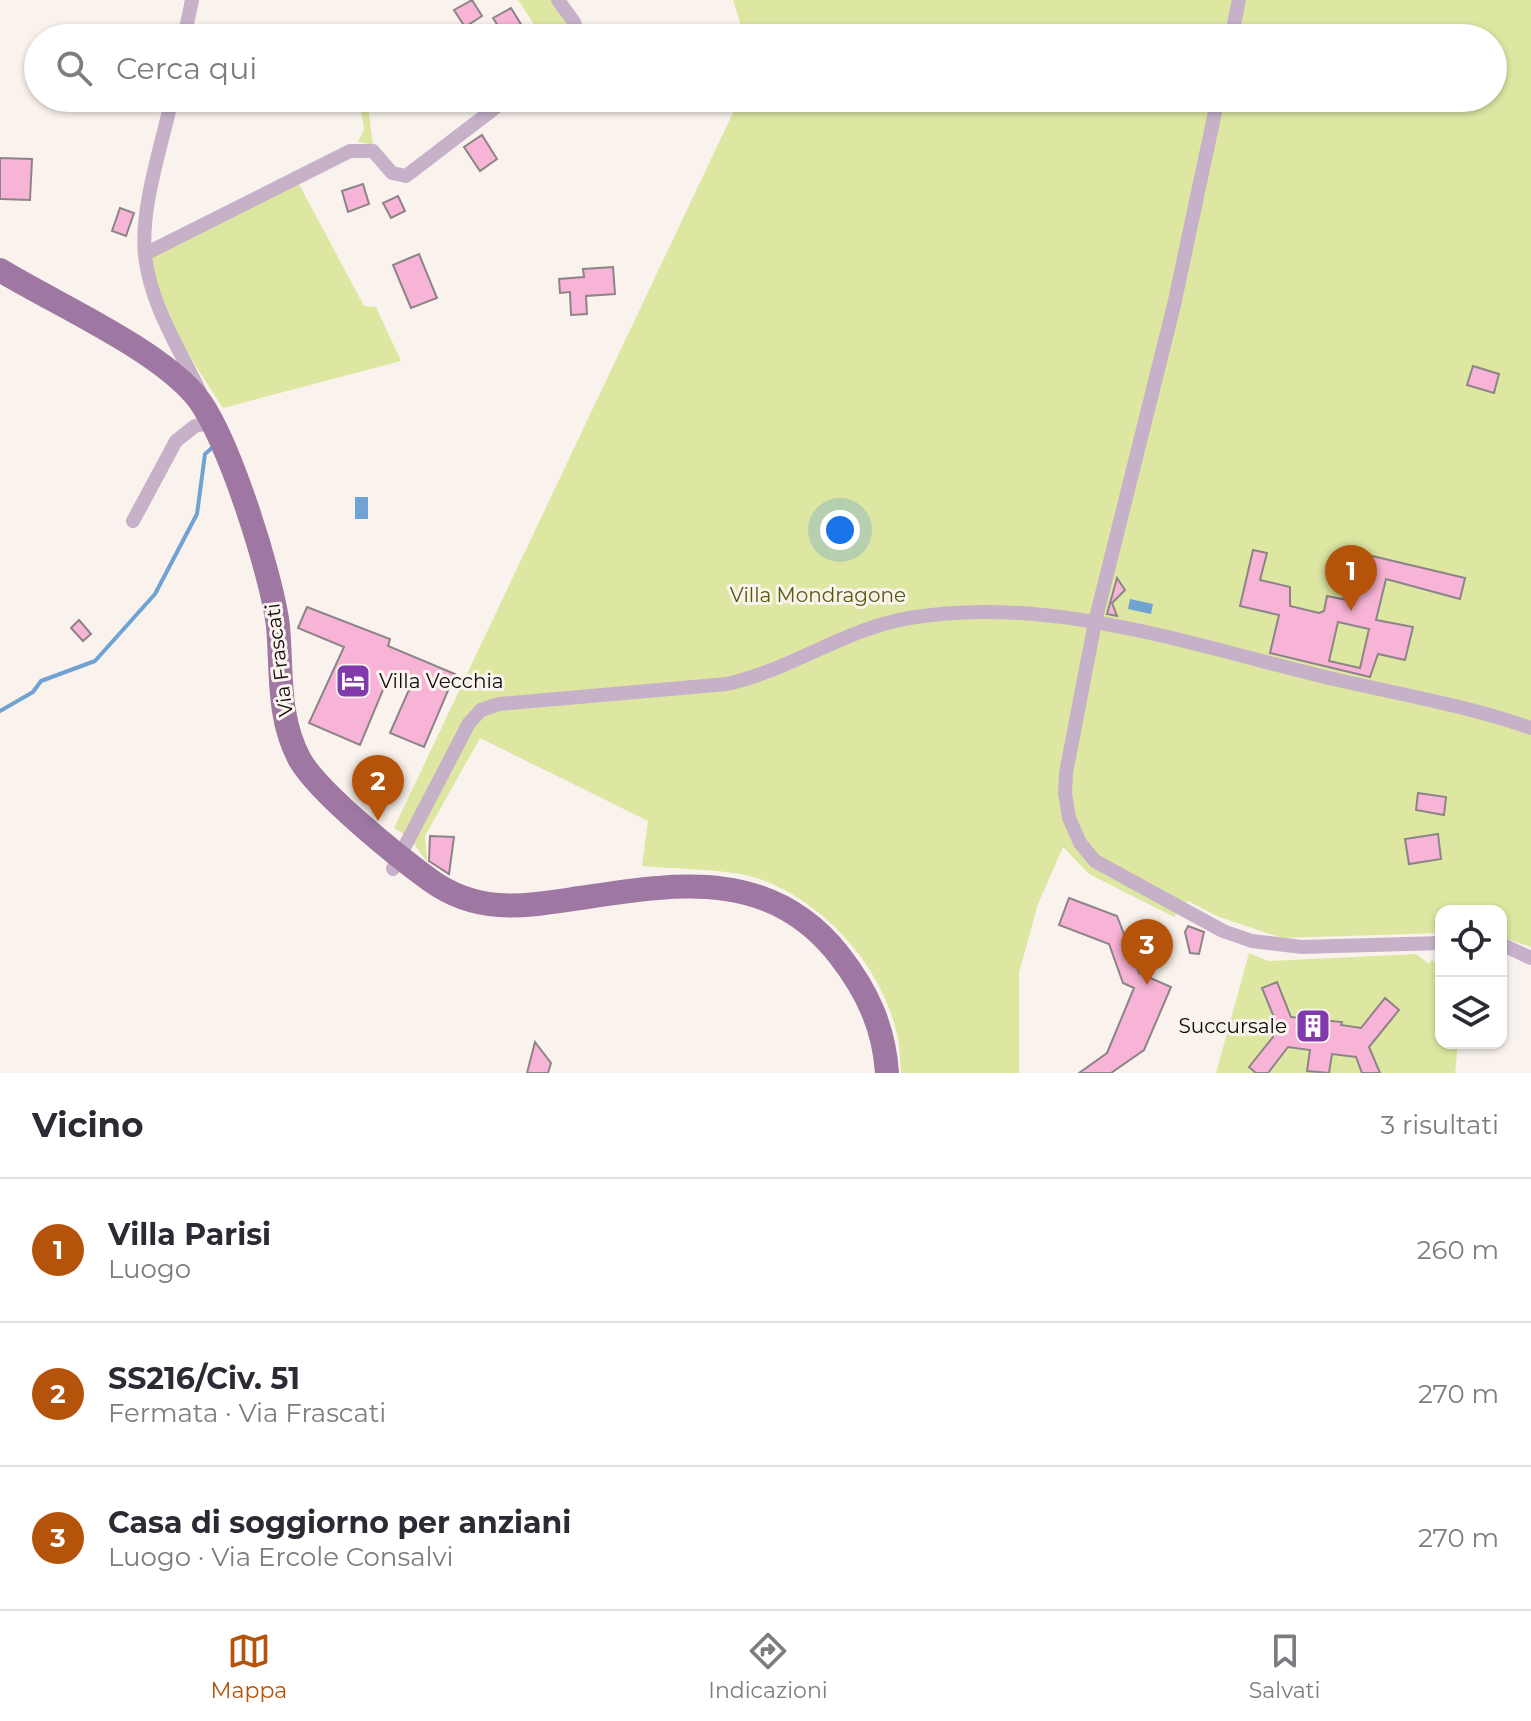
<!DOCTYPE html>
<html lang="it">
<meta charset="utf-8">
<style>
body{margin:0;font-family:Montserrat,sans-serif;background:#f7f7f7;color:#2b2b33}
.controls{position:absolute;right:24px;bottom:24px;display:grid;overflow:hidden;border-radius:16px;box-shadow:0 2px 6px #0004}
.controls button{width:72px;height:72px;display:grid;place-items:center;padding:0;border:0;border-bottom:2px solid #e1e1e2;background:#fff;color:#2b2b33;font:40px sans-serif}
.you{position:absolute;left:840px;top:530px;width:28px;height:28px;margin:-20px;border:6px solid #fff;border-radius:50%;background:#1a73e8;box-shadow:0 0 0 12px #1a73e833}
.badge{display:grid;place-items:center;width:52px;height:52px;border-radius:50%;background:#b45309;color:#fff;font-size:26px;font-weight:700}
.pin{position:absolute;translate:-50% -66px;filter:drop-shadow(0 2px 4px #0008)}
.pin::after{content:'';position:absolute;top:42px;width:28px;height:24px;background:inherit;clip-path:polygon(0 0,100% 0,50% 100%)}
.list{margin:0;padding:0;list-style:none}
h2{display:flex;justify-content:space-between;align-items:center;height:104px;margin:0;padding:0 32px;font-size:34px}
h2 small{font-size:26px;font-weight:400;color:#7c7c81}
.list li{display:grid;grid-template-columns:52px 1fr auto;gap:24px;align-items:center;box-sizing:border-box;height:144px;padding:0 32px;border-top:2px solid #e1e1e2}
.list b{display:block;font-size:30px;white-space:nowrap}
.list p{margin:0;font-size:26px;white-space:nowrap;color:#7c7c81}
.list em{font-size:26px;font-style:normal;color:#7c7c81}
.icon{flex:none;width:44px;height:44px;fill:none;stroke:currentColor;stroke-width:2;stroke-linecap:round;stroke-linejoin:round}
.map{position:relative;flex:none;width:1531px;height:1073px;overflow:hidden}
.search{position:absolute;background:#fff;box-shadow:0 2px 6px #0004;left:24px;right:24px;top:24px;height:88px;display:flex;align-items:center;gap:20px;box-sizing:border-box;padding:0 28px;border-radius:44px;color:#7c7c81;font-size:30px}
.sheet{height:536px;background:#fff}
nav{display:flex;justify-content:space-around;align-items:center;box-sizing:border-box;height:112px;border-top:2px solid #e1e1e2;background:#fff;font-size:22px;color:#7c7c81}
nav a{display:grid;justify-items:center;gap:4px}
nav .on{color:#b45309}
.map>svg:first-child{display:block}
.green{fill:#dde7a2}
.water{fill:#70a2d3}
.lines{fill:none;stroke-linecap:round;stroke-linejoin:round}
.stream{stroke:#70a2d3;stroke-width:4}
.building{fill:#f8b4d6;stroke:#8c8487;stroke-width:2;fill-rule:evenodd}
.minor{stroke:#c6b1c9;stroke-width:14}
.primary{stroke:#9e78a3;stroke-width:24}
.labels{text-anchor:middle;dominant-baseline:central;stroke-width:6;stroke-linejoin:round;paint-order:stroke}
.park-label{font-size:20px;fill:#545b0c;stroke:#faf3ed}
.street-label{font-size:20px;fill:#0e0c0a;stroke:#faf3ed}
.poi-label{font-size:20px;fill:#0e0c0a;stroke:#faf3ed;text-anchor:start}
</style>
<div class="map">
<svg width="1531" height="1073" viewBox="0 0 1531 1073">
<rect width="100%" height="100%" fill="#faf3ed"/>
<!-- green -->
<path class="green" d="M518,0H552L575,30L574,38H543Z
M733,0H1531V947L1501,937V911H1441V933L1282,938L1219,917L1188,901L1174,917L1089,874L1063,847L1038,904L1019,973V1073H901C900,1059 900,1044 896,1030C879,963 823,901 757,878C728,869 674,869 642,866L648,821L480,738L425,836L427,862L410,838L394,828L740,98H1493V38H745Z
M359,98H367L373,145L358,142L364,129Z
M299,184L364,306L376,307L401,361L223,408C193,361 157,312 152,256Z
M1249,953L1268,961L1416,954L1429,964L1432,959L1441,972V1043H1458L1455,1073H1216Z"/>
<!-- water -->
<path class="water" d="M355,497H368V519H355Z
M1130,599L1153,604L1151,614L1128,609Z"/>
<g class="lines">
<!-- stream -->
<path class="stream" d="M0,711L33,692L41,681L95,661L155,594L197,514L205,454L213,447"/>
</g>
<!-- building -->
<path class="building" d="M472,0L482,16L465,27L454,10Z
M511,8L527,34L520,38H506L493,18Z
M482,135L497,159L480,171L464,147Z
M0,158L32,159L30,200L0,199Z
M363,184L369,204L348,212L342,191Z
M398,196L405,211L391,218L383,203Z
M120,208L134,213L126,236L112,231Z
M419,254L437,298L411,308L393,265Z
M613,267L615,294L586,296L587,314L571,315L570,292L560,293L559,279L584,277L583,269Z
M1473,366L1499,374L1494,393L1467,385Z
M1253,550L1267,553L1260,580L1290,587V606L1319,613L1324,611L1327,596L1352,601L1353,597L1357,598L1368,555L1465,578L1460,599L1386,579L1376,620L1413,627L1405,660L1378,654L1370,677L1270,653L1279,615L1240,606ZM1338,622L1369,629L1360,668L1329,661Z
M1117,578L1125,590L1112,603L1117,616L1107,614Z
M307,607L390,639L388,646L455,674L424,747L390,733L412,683L390,673L360,745L309,723L344,647L298,628Z
M79,620L91,634L83,641L71,628Z
M1418,793L1446,797L1444,815L1416,810Z
M1438,834L1441,859L1409,864L1405,839Z
M430,836L454,837L449,874L429,861Z
M1069,898L1117,916L1139,973L1171,987L1144,1050L1111,1073H1079L1107,1053L1134,988L1123,983L1109,944L1059,925Z
M1188,926L1204,932L1199,954L1190,953L1185,932Z
M1277,982L1291,1017L1342,1022L1341,1025L1361,1028L1385,998L1399,1010L1369,1047L1380,1073H1362L1356,1057L1332,1054L1329,1073L1307,1071L1310,1050L1288,1047L1268,1073H1256L1249,1067L1273,1037L1276,1022L1262,988Z
M535,1042L551,1063L548,1073H527Z"/>
<g class="lines">
<!-- minor -->
<path class="minor" d="M558,0L574,22L579,38
M184,38L192,0
M1231,38L1239,0
M172,98C162,145 140,208 145,255C150,304 179,348 200,392
M1218,98L1174,305L1095,622L1066,773L1065,793L1069,818L1080,843L1095,861L1223,931L1252,941L1302,947L1441,943
M145,254L350,151H373L392,173L406,176L508,98
M133,521L176,441L195,426L214,422L212,418
M393,869L469,723L481,710L499,704L727,684C790,670 845,629 909,618C1048,594 1192,645 1325,677C1393,693 1465,705 1531,728
M1501,944L1531,958"/>
<!-- primary -->
<path class="primary" d="M0,270C56,304 155,348 195,395C227,432 272,576 278,626C282,671 277,718 300,760C319,793 397,856 430,880C481,917 530,905 587,897C683,882 773,871 839,955C867,991 884,1027 887,1073"/>
</g>
<!-- icons -->
<defs>
<symbol id="hotel-square" viewBox="-11 -11 22 22"><rect x="-9" y="-9" width="18" height="18" rx="4" fill="#8139ac" stroke="#faf3ed"/><path d="M-6-4.5h1.5V1H6V5H4.5V3h-9V5H-6ZM-4 0a1.8 1.8 0 1 1 3.6 0ZM.5 0V-2.5h3Q6-2.5 6 0Z" fill="#fff"/></symbol>
<symbol id="building-square" viewBox="-11 -11 22 22"><rect x="-9" y="-9" width="18" height="18" rx="4" fill="#8139ac" stroke="#faf3ed"/><path d="M-4-6H4V6H1V3H-1V6H-4ZM-2.5-4.3h1.7v1.8h-1.7ZM.8-4.3h1.7v1.8H.8ZM-2.5-1h1.7V.8h-1.7ZM.8-1h1.7V.8H.8Z" fill="#fff"/></symbol>
</defs>
<g fill-rule="evenodd">
<use href="#hotel-square" x="333" y="661" width="40" height="40"/>
<use href="#building-square" x="1293" y="1006" width="40" height="40"/>
</g>
<g class="labels">
<!-- park labels -->
<g class="park-label">
<text x="818" y="595">Villa Mondragone</text>
</g>
<!-- street labels -->
<g class="street-label">
<text transform="translate(279 660) rotate(-97)">Via Frascati</text>
</g>
<!-- poi labels -->
<g class="poi-label">
<text x="379" y="681">Villa Vecchia</text>
<text x="1287" y="1026" text-anchor="end">Succursale</text>
</g>
</g>
</svg>
<div class="controls">
<button><svg class="icon" aria-label="locate" viewBox="0 0 24 24"><circle cx="12" cy="12" r="6"/><path d="M12 2v4M12 18v4M2 12h4M18 12h4"/></svg></button>
<button><svg class="icon" aria-label="layers" viewBox="0 0 24 24"><path d="M12 4l9 5-9 5-9-5zM3 14l9 5 9-5"/></svg></button>
</div>
<div class="you"></div>
<div class="pin badge" style="left:1351px;top:611px">1</div>
<div class="pin badge" style="left:378px;top:821px">2</div>
<div class="pin badge" style="left:1147px;top:985px">3</div>
<div class="search"><svg class="icon" aria-label="search" viewBox="0 0 24 24"><circle cx="10" cy="10" r="6"/><path d="M15 15l6 6"/></svg>Cerca qui</div>
</div>
<section class="sheet">
<h2>Vicino<small>3 risultati</small></h2>
<ul class="list">
<li><span class="badge">1</span><div><b>Villa Parisi</b><p>Luogo</p></div><em>260 m</em></li>
<li><span class="badge">2</span><div><b>SS216/Civ. 51</b><p>Fermata · Via Frascati</p></div><em>270 m</em></li>
<li><span class="badge">3</span><div><b>Casa di soggiorno per anziani</b><p>Luogo · Via Ercole Consalvi</p></div><em>270 m</em></li>
</ul>
</section>
<nav>
<a class="on"><svg class="icon" aria-label="map" viewBox="0 0 24 24"><path d="M3 6l6-2 6 2 6-2v14l-6 2-6-2-6 2zM9 4v14M15 6v14"/></svg>Mappa</a>
<a><svg class="icon" aria-label="directions" viewBox="0 0 24 24"><path d="M12 3l9 9-9 9-9-9zM9 14v-3h6M13 9l2 2-2 2"/></svg>Indicazioni</a>
<a><svg class="icon" aria-label="saved" viewBox="0 0 24 24"><path d="M7 4h10v16l-5-4-5 4z"/></svg>Salvati</a>
</nav>
